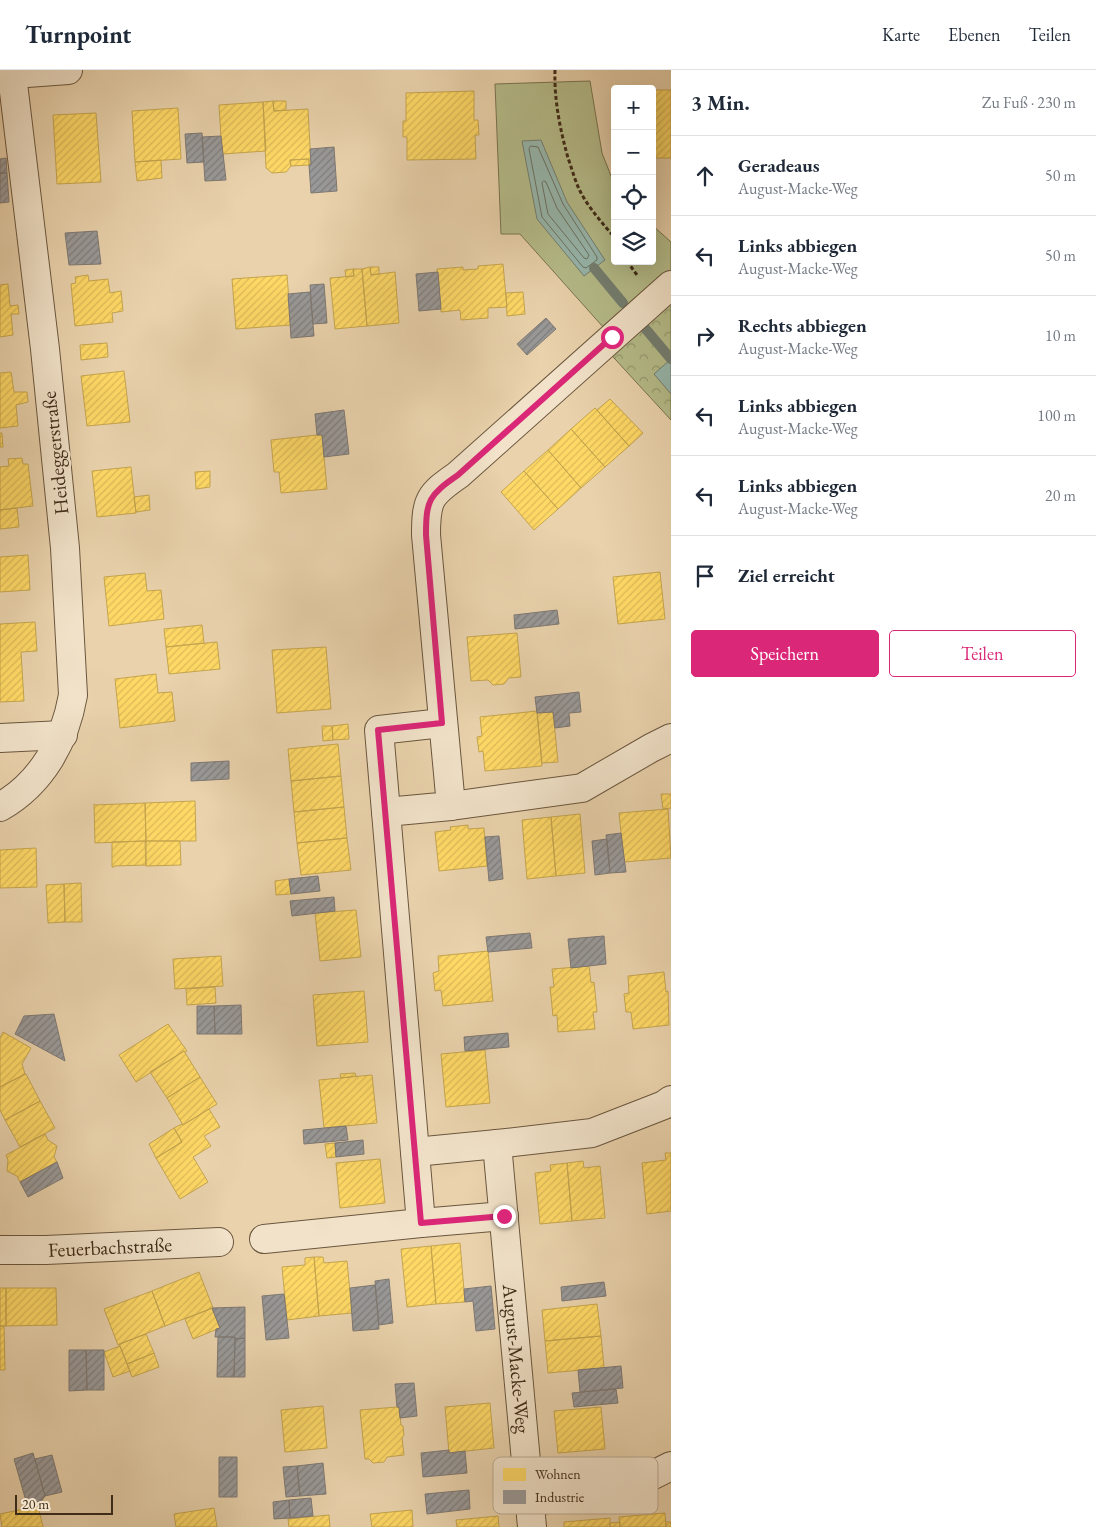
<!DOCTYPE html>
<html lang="de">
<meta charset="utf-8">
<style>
body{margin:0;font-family:"EB Garamond",serif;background:#f2f2f3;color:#1f2937}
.controls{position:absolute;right:15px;top:15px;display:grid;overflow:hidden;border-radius:5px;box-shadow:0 5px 20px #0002}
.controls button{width:45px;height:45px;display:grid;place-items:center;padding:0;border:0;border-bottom:1px solid #e0e1e3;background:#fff;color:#1f2937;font:25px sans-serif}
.scale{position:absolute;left:15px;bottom:12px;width:98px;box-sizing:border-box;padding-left:5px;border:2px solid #3f2c19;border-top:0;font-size:14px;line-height:18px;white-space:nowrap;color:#3f2c19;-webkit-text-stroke:4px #f1e2c9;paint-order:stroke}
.stop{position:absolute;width:15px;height:15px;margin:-11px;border:4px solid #db2777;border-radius:50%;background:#fff}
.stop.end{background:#db2777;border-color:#fff;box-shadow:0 1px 5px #0008}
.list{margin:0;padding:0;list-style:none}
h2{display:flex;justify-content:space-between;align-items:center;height:65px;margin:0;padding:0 20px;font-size:21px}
h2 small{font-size:16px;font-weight:400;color:#747a83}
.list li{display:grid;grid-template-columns:32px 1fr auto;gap:15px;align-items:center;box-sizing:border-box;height:80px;padding:0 20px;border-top:1px solid #e0e1e3}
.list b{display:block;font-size:19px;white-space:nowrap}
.list p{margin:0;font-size:16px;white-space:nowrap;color:#747a83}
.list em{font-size:16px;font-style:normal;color:#747a83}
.actions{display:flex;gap:10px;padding:15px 20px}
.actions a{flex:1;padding:11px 0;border:1px solid #db2777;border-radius:5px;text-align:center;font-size:18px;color:#db2777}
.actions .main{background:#db2777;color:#fff}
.icon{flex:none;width:28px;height:28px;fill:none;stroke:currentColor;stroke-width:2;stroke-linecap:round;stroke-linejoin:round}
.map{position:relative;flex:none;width:671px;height:1457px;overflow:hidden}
header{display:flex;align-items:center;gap:30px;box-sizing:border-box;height:70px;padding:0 25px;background:#fff;border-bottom:1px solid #e0e1e3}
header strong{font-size:24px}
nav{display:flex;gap:28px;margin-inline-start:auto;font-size:18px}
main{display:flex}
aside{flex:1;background:#fff}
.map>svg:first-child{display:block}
.grass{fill:#b5bc8a;stroke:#7a7452}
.forest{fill:url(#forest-crowns);stroke:#7a7452}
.water{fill:#97b7ad;stroke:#747f72}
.homes{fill:url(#homes-hatch);stroke:#c5a54f}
.industry{fill:url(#industry-hatch);stroke:#7e7873}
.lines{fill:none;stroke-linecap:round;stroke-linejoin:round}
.shore{stroke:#6b7263;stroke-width:1}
.stream{stroke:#747f72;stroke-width:10}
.minor-casing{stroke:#6a563e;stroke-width:30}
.path{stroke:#3f2c19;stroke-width:3;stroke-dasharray:4 2.5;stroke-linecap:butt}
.minor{stroke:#f1e2c9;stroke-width:28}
.route{stroke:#db2777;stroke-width:6}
.labels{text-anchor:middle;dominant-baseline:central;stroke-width:5;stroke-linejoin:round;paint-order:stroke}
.street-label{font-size:20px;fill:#3f2c19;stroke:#f1e2c9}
.key{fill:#f1e2c9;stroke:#bcab94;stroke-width:1}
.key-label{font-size:14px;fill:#3f2c19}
</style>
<header>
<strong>Turnpoint</strong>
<nav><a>Karte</a><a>Ebenen</a><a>Teilen</a></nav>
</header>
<main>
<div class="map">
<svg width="671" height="1457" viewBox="0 0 671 1457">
<defs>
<pattern id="forest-crowns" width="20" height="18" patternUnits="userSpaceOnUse" patternTransform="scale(1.25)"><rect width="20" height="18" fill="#b5bc8a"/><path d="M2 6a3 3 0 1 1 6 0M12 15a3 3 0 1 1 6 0" fill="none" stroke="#959970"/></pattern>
<pattern id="homes-hatch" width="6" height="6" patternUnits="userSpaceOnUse" patternTransform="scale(1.25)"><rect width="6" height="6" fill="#ffd966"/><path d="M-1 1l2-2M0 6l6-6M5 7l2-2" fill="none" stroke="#dcba58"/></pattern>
<pattern id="industry-hatch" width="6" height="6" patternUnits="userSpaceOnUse" patternTransform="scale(1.25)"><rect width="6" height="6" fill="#999"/><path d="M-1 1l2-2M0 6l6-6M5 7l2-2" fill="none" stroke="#7e7d7c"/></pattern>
</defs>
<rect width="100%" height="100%" fill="#e9d2ac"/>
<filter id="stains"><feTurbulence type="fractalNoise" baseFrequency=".004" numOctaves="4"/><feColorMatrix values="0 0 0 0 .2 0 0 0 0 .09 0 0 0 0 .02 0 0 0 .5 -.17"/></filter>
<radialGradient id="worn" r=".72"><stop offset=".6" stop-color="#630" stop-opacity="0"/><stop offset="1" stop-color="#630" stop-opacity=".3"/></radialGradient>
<!-- grass -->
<path class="grass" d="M590,11L602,83L615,116V191H652V155L671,172V226L612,267L520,164H501L495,14Z"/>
<!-- forest -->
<path class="forest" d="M671,226V350L603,276Z"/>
<!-- water -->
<path class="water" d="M541,70L567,132L605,190L584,206L537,149L522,71Z
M671,289V324L654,304Z"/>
<!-- homes -->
<path class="homes" d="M654,20H671V88H654V64H652V49H654Z
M474,21V50H478L479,65H475L476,89L407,90V67H403V51H406V23Z
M273,31H286V40L274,41Z
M273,31L274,41L308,39L311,95H309V89L290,90L291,96L286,102L272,103L266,98L263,32Z
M263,32L266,81L222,84L219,35Z
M178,38L181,89L135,92L132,41Z
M96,43L101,112L57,114L53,45Z
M309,89V95L291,96L290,90Z
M161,90L162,108L137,111L135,92Z
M503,194L507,237L488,238V248L461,250L460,240L441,242L437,199L463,197V200L478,199V196Z
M370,197L371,205L395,202L399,253L367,256L362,199Z
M370,197H379V204L371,205Z
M353,199H362L367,256L335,259L330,208L354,206Z
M353,199L354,206L346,207L345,200Z
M88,205L89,211L108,209L110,223L121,221L123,241L112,243L113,252L75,256L71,214L76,213L75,207Z
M287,205L291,255L236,259L232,209Z
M8,214L10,236L18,235L19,244H11L13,265L0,267V215Z
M523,222L525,244L507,246L506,223Z
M107,273L108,287L81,290L80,275Z
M124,301L130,352L87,356L81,306Z
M11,302L14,322H27L28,332L16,335L18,356L0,358V303Z
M610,329L643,363L629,376L597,340Z
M595,338L629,376L605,397L571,359Z
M571,359L605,397L581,418L548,380Z
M0,363H2L3,377H0Z
M317,365H322L327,419L281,423L279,402H274L271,370Z
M548,380L581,418L558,439L524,401Z
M22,388L23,394H28L33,436L0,440V397L9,396L8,389Z
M131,397L136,443L97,447L92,401Z
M210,401V417L196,419L195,402Z
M524,401L558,439L534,460L501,422Z
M149,425L150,440L136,442L134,427Z
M17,438L19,457L0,459V440Z
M28,485L30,520L0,522V487Z
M660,502L665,549L618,554L613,507Z
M145,503L147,521L161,520L164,549L109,556L104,507Z
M35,552L37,581L21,582L24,631L0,632V554Z
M202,555L204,573L166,577L164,559Z
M517,563L521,607L508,608V609L504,614L493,615L488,610L471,611L467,567Z
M217,572L220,599L169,604L166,577Z
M326,577L331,639L277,643L272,580Z
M156,604L158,623L172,622L175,651L120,658L115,609Z
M537,641L542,696L485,701L483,681L479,682L477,667L482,666L480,647Z
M553,642L558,692L542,693L537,643Z
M348,654L349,669L333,670L332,656Z
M322,656H332L333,670L323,671Z
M338,674L341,706L291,711L288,679Z
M341,706L344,737L294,742L291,711Z
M661,724H671V738L663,739Z
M195,731L196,771H146L145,733Z
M145,733L146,773L145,771L95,773L94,734L95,735Z
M344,737L347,768L297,773L294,742Z
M668,739L671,788L624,792L619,743Z
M580,744L585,803L556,806L551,747Z
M551,747L556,806L527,809L522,750Z
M468,755V759L484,758L487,796L439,801L435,762L451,760L450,757Z
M347,768L351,800L301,805L297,773Z
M145,771L146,795L114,796V797H112V772Z
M146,771H180L181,795L146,796Z
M36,778L37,817L0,818V780Z
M289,809L291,824L276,825L275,811Z
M81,813L82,852H65L64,814Z
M64,814L65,852L48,853L46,815Z
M356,840L361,887L320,891L315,843Z
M488,881L493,931L443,936L441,920L435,921L433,903L439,901L438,886Z
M221,886L223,916L175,919L173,889Z
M589,896L591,913L594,912L597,942H593L595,959L558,962L557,945L553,946L550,917H554L552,899Z
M664,902L666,922L668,921L669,955L633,959L631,942H626L624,924L629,923L628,906Z
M215,917L216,933L187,935L186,919Z
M364,921L368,972L317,976L313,925Z
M168,954L187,981L185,982L184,981L136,1012L119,985Z
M3,962L31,978L22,994L25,1004L0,1017V968Z
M485,980L490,1033L446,1037L441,984Z
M184,981L200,1007L167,1028L150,1002Z
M355,1003L356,1006L341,1008L340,1004Z
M26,1004L40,1031L5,1050L0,1040V1017Z
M372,1005L377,1053L324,1058L319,1010Z
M200,1007L217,1034L183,1055L167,1028Z
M40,1031L55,1058L20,1077L5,1050Z
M209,1039L220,1057L204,1066L211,1076L193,1087L208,1112L180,1129L156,1088L182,1072L174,1058L182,1054L183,1055Z
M174,1058L182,1072L156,1088L149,1074Z
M45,1064L48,1070L57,1076L54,1087L57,1092L20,1112L17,1106L7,1101L8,1090L6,1085Z
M335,1073L336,1087L327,1088L325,1074Z
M665,1083H671V1141L647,1144L642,1093L666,1090Z
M380,1089L385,1133L340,1138L336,1093Z
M583,1091L584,1098L600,1096L605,1148L572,1151L567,1093Z
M567,1093L572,1151L540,1154L535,1103L551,1101L550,1095Z
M460,1173L465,1232L436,1234L431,1176Z
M431,1176L436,1234L407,1237L401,1179Z
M314,1187H323L324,1193L347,1191L352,1243L319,1246Z
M314,1187L319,1246L287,1250L282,1197L305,1195V1188Z
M199,1202L213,1238L165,1256L152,1221Z
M0,1218H6V1256H0Z
M6,1218H56L57,1255L6,1256Z
M152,1221L165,1256L118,1275L104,1239Z
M597,1234L601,1266L545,1271L542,1240Z
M212,1238L220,1258L193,1269L185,1249Z
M0,1256H4L5,1300H0Z
M146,1264L154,1283L127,1294L119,1274Z
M601,1266L604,1298L548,1303L545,1271Z
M120,1276L130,1301L113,1307L104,1282Z
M154,1283L159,1297L132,1307L127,1294Z
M490,1333L494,1378L449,1383L445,1337Z
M323,1336L327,1378L285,1382L281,1340Z
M397,1337H399L401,1355L403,1356L404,1365L402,1368L404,1385L387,1387L384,1392L373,1393L369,1389H365L360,1340Z
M601,1337L605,1379L558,1383L554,1341Z
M38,1436L43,1457H2L0,1444Z
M214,1438L217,1457H176L174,1444Z
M412,1440L413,1457H372L370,1444Z
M665,1443L666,1457H620L619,1447Z
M329,1445L330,1457H289L288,1449Z
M498,1446L499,1457H457L456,1450Z
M610,1448V1457H564V1452Z
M620,1452V1457H610V1453Z
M666,1452H671V1457H666Z"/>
<!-- industry -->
<path class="industry" d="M202,63L204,92L187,93L185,64Z
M221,66L226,110L205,111L202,67Z
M334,77L337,121L311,123L309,95H311L310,79Z
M6,88L7,103H0V89Z
M0,103H7L9,132L0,133Z
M97,161L101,194L69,195L65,163Z
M438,202L441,239L419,241L416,204Z
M324,214L327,253L313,254L310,215Z
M310,222L314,266L291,268L288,224Z
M546,248L556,259L527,285L517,274Z
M344,340L349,384L324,387L322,365H317L315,344Z
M557,540L559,554L515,559L514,545Z
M579,622L581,642L569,643L570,656L555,658L553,642L537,643L535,627Z
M229,691V709L191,711V693Z
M621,763L626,802L610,803L606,765Z
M499,766L503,809L489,811L485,767Z
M607,769L610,803L595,805L592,771Z
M318,806L320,821L291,824L289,809Z
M334,827L335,841L292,846L290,831Z
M530,863L532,878L488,882L486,867Z
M604,866L606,894L571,898L568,869Z
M241,935L242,964H215L214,936Z
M197,936H214L215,964H197Z
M54,944L65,991L15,964L24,946Z
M508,963L509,977L465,981L464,967Z
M346,1056L348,1070L304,1074L303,1060Z
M363,1070L364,1084L336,1087L335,1073Z
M57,1092L63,1108L28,1127L20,1112Z
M389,1209L393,1253L379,1255L375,1211Z
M604,1212L606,1226L562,1231L561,1217Z
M375,1215L379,1259L353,1261L350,1218Z
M491,1216L495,1259L476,1261L473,1231L465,1232L464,1219Z
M284,1224L289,1268L266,1270L262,1226Z
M245,1237V1268L235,1269V1267H215L216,1259L220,1258L212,1238Z
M218,1267H235L234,1307H217Z
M245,1268V1307H234L235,1269Z
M69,1280H86L87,1320L69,1321Z
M86,1280H104V1320H87Z
M621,1296L623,1318L580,1322L578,1300Z
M414,1313L417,1346L400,1348L399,1337H397L395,1314Z
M616,1319L618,1333L574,1337L572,1323Z
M449,1380V1383L465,1381L467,1403L423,1407L421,1383Z
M33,1383L45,1426L38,1436L28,1438L14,1389Z
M52,1385L62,1422L45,1426L35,1389Z
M219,1387H237V1427H219Z
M323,1393L326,1424L300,1426L297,1396Z
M297,1396L300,1426L286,1427L283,1397Z
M469,1420L470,1439L427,1444L425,1424Z
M311,1428L313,1446L290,1448L289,1430Z
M289,1430L290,1448L274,1449L273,1432Z"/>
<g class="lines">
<!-- shore -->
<path class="shore" d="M531,76L538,77L563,134L597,187V190L586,198L583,197L542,147L529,79Z
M544,111L546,112L557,138L589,185L587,189L584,188L548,144L542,113Z"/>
<!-- stream -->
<path class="stream" d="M594,198L623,233
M644,257L671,289"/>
<defs>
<g id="minor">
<path d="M0,5L68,0"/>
<path d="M0,668L63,665"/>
<path d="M451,736L582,718L651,678L671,668"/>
<path d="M0,737C42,713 65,671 73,625L65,478L45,279L12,5"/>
<path d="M386,742L379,660L442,653"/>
<path d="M497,1074L592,1063L664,1035L671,1030"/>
<path id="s1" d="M415,1082L497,1074L532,1457"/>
<path d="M421,1153L504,1146"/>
<path d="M264,1169L421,1153L386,742L451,736L426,465C426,430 429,425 458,405L671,215"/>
<path id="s2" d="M0,1180H46L219,1172"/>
<path d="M531,1431L623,1420L671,1396"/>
</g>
</defs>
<!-- minor casing -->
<use href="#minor" class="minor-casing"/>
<!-- path -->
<path class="path" d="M555,0C554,30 560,59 568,88C572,99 575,111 580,121C588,137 603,154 615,168
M627,191L637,205"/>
<!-- minor -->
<use href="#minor" class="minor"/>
</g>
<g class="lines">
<!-- route -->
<path class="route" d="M504,1146L421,1153L378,660L442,653L426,465C426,430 429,425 458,405L612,267"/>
</g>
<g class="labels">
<!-- street labels -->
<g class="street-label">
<text transform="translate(55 383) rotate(-96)">Heideggerstraße</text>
<text stroke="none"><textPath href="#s2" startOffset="110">Feuerbachstraße</textPath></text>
<text stroke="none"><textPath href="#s1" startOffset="298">August-Macke-Weg</textPath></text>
</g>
</g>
<!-- legend -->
<rect x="493" y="1387" width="165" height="57" rx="8" class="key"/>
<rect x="503" y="1398" width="23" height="13" fill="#ffd966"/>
<rect x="503" y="1420" width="23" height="14" fill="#999"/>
<g class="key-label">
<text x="535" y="1409">Wohnen</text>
<text x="535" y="1432">Industrie</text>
</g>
<rect width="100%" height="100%" filter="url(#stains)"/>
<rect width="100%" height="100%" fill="url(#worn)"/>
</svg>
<div class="controls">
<button>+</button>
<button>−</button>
<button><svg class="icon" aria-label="locate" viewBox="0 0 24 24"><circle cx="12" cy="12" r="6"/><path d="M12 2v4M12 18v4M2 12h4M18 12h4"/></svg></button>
<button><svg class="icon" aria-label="layers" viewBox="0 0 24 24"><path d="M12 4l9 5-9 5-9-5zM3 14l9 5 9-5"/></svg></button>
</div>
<div class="scale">20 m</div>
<div class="stop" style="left:612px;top:267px"></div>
<div class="stop end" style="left:504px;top:1146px"></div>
</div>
<aside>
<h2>3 Min.<small>Zu Fuß · 230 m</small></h2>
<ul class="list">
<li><svg class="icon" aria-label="ahead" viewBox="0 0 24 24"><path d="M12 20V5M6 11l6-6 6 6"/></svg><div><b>Geradeaus</b><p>August-Macke-Weg</p></div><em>50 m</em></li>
<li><svg class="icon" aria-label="left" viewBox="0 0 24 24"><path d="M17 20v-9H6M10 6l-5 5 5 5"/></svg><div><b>Links abbiegen</b><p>August-Macke-Weg</p></div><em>50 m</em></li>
<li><svg class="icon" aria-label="right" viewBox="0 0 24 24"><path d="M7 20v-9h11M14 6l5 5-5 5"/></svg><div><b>Rechts abbiegen</b><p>August-Macke-Weg</p></div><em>10 m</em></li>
<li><svg class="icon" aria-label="left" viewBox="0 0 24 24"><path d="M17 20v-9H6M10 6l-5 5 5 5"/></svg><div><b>Links abbiegen</b><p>August-Macke-Weg</p></div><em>100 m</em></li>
<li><svg class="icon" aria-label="left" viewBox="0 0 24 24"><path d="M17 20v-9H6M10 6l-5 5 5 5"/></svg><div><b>Links abbiegen</b><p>August-Macke-Weg</p></div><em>20 m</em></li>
<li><svg class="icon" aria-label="arrive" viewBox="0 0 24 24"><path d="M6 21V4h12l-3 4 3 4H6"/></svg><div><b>Ziel erreicht</b></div></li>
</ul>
<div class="actions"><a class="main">Speichern</a><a>Teilen</a></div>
</aside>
</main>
